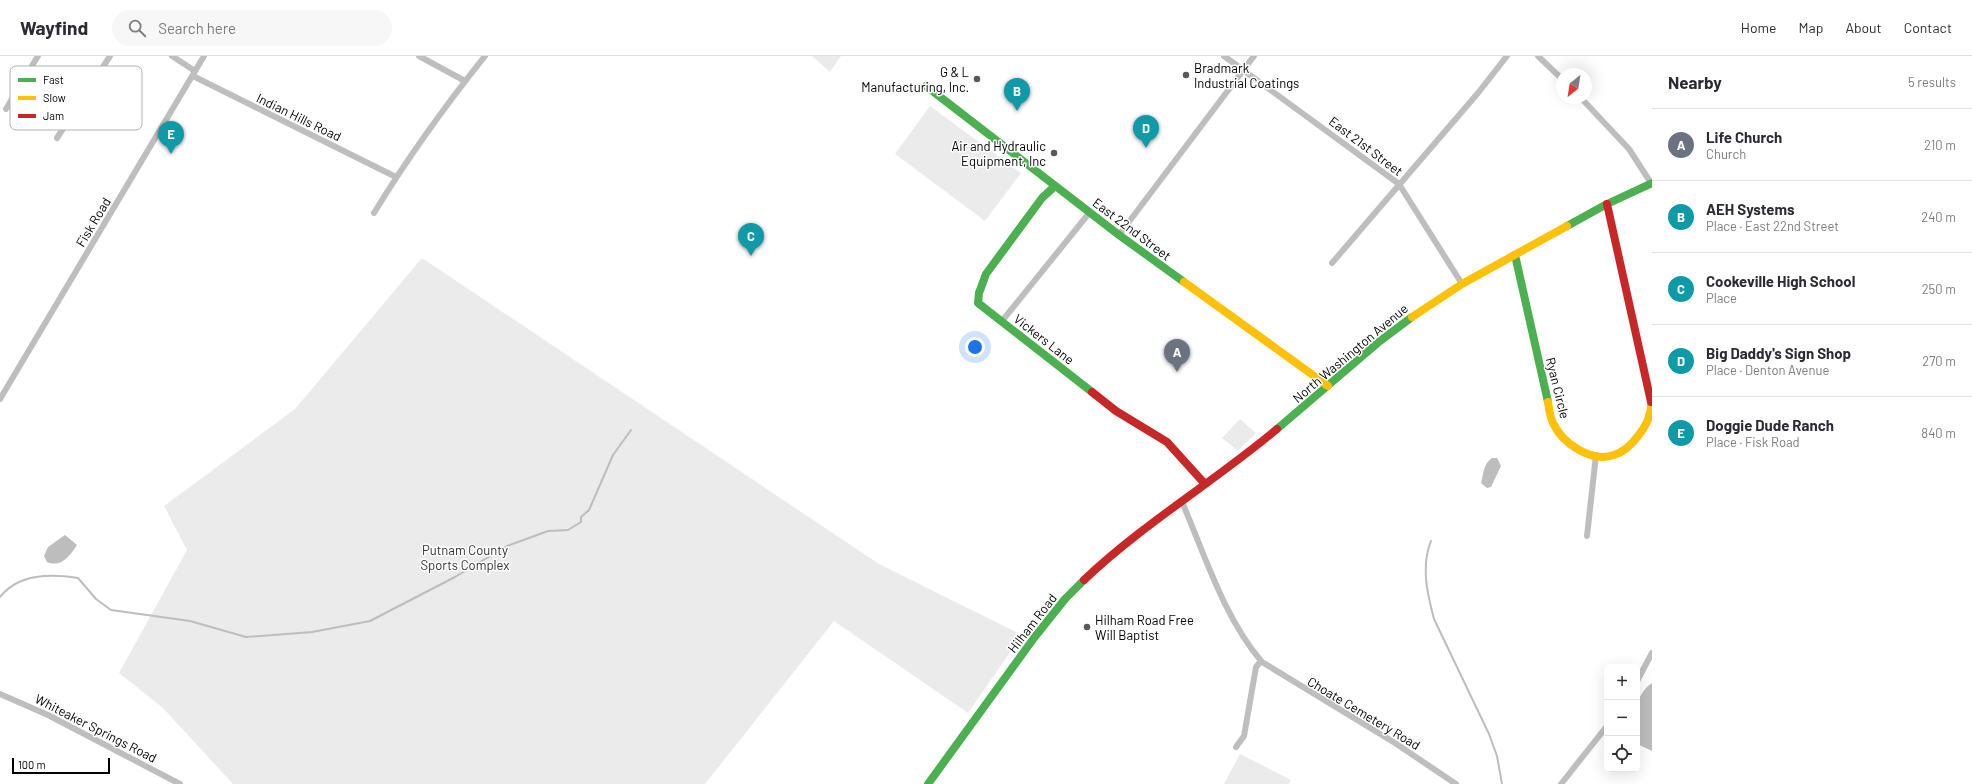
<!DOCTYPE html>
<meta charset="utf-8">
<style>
body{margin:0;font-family:Barlow,sans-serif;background:#f7f7f7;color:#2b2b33}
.controls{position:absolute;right:12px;bottom:12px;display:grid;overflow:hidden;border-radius:6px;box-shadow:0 4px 16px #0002}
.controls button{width:36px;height:36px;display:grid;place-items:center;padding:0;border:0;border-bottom:1px solid #e1e1e2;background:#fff;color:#2b2b33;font:20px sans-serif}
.compass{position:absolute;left:1556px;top:12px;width:36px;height:36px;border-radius:50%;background:#fff;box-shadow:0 4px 16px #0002;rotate:210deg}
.scale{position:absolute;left:12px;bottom:10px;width:98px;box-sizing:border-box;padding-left:4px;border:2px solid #000;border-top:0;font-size:11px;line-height:14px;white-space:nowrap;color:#000;-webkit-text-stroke:3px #fff;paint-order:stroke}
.you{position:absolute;left:975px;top:291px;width:14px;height:14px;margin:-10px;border:3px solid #fff;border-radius:50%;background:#1a73e8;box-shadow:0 0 0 6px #1a73e833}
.badge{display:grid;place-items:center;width:26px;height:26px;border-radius:50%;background:#595959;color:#fff;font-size:13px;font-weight:700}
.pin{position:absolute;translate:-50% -33px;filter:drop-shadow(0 1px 2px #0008)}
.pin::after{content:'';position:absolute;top:21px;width:14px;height:12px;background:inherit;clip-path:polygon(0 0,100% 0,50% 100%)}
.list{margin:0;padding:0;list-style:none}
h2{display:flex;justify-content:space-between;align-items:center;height:52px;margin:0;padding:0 16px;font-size:17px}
h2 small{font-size:13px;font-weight:400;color:#7c7c81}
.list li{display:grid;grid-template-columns:26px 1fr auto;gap:12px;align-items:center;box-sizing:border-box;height:72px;padding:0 16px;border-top:1px solid #e1e1e2}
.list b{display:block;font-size:15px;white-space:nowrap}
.list p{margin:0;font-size:13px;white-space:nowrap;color:#7c7c81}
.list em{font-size:13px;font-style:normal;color:#7c7c81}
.icon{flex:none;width:22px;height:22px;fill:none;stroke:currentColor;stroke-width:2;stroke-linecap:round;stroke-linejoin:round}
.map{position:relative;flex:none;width:1652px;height:728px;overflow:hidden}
header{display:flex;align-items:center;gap:24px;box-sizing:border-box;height:56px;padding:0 20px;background:#fff;border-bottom:1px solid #e1e1e2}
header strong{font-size:19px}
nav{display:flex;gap:22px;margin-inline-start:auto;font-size:14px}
.search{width:280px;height:36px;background:#f7f7f7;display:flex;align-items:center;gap:10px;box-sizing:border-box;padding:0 14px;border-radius:22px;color:#7c7c81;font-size:15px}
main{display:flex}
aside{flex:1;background:#fff}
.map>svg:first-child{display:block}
.green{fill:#ebebeb}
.water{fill:#bdbdbd}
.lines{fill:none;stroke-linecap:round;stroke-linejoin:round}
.stream{stroke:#bdbdbd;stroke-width:2}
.street{stroke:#bebebe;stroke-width:6}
.fast{stroke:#4caf50;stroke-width:8}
.slow{stroke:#ffc107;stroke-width:8}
.jam{stroke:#c62828;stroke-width:8}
.poi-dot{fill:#595959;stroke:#fff;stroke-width:1.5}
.labels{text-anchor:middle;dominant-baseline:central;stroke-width:3;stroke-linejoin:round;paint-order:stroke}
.poi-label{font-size:13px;fill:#000;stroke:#fff;text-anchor:start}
.street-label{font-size:13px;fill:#000;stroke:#fff}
.park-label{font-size:13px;fill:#313131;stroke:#fff}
.key{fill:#fff;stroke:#b2b2b2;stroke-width:1}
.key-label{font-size:11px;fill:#000}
</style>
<header>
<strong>Wayfind</strong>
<div class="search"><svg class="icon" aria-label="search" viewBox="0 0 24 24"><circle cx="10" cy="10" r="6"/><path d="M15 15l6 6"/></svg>Search here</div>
<nav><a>Home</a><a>Map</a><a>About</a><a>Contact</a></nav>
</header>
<main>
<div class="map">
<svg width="1652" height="728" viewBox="0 0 1652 728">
<rect width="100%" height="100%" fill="#fff"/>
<!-- green -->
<path class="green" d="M812,0H841L830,16Z
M930,50L1021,117L985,165L895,98Z
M422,202L879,508L1022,579L968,657L834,565L705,728H233L163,652L119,617L187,494L164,450L295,353Z
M1240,363L1256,377L1238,395L1222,382Z
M1240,698L1291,724L1289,728H1224Z"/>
<!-- water -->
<path class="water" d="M1492,402H1497L1501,410L1491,431L1487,432L1481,427C1484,417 1483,408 1492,402Z
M65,479L77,489C70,500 61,512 47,506L44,500L48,491Z
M1652,627V695L1637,688C1637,667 1631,641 1652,627Z"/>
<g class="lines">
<!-- stream -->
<path class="stream" d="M1431,485C1421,510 1427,537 1434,563L1489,678L1497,700L1502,728
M0,541C19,517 51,518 78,522L96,543L111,554L190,565L246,581L312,576L370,565L455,521L507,490L548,475L568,474L581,466V461L589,454L613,399L631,374"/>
<!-- street -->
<path class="street" d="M172,0L195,15
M419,0L465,25
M1224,0L1399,128L1462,228
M1538,0L1562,23
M193,20L396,121
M1581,42L1629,93L1651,127
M6,53L38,0
M57,82L110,0
M374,157C407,103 445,50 485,0
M1119,179L1254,0
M1332,207L1478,37L1507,0
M1002,265L1090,156
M0,343L204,0
M1182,446C1205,499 1224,562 1262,606L1395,687L1456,728
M1587,480L1596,399
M1637,625L1652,597
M0,638L48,659L180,728
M1236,691L1244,680L1256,611L1261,605
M1561,728L1607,670"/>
<!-- fast -->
<path class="fast" d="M926,30L1119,179L1184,226
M1055,130L1042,142L986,218L979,237L978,247L1092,336
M1567,170L1607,148L1652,127
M1515,199L1548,346
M1277,373L1380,285L1412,261
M928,728L1034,582L1065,543L1084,524"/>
<!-- slow -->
<path class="slow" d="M1184,226L1328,330
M1412,261L1462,228L1567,170
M1548,346C1549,353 1550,361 1553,367C1562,387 1591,407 1614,399C1624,396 1632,388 1638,380C1646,370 1652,359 1651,346"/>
<!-- jam -->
<path class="jam" d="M1607,148L1651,346
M1092,336L1116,355L1167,386L1205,428
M1084,524C1144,467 1214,426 1277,373"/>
</g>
<!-- markers -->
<g class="poi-dot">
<circle cx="1186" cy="19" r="4"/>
<circle cx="977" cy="23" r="4"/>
<circle cx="1054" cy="97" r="4"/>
<circle cx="1087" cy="571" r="4"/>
</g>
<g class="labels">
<!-- poi labels -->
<g class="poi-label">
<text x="1194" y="12">Bradmark<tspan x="1194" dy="15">Industrial Coatings</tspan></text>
<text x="969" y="16" text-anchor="end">G &amp; L<tspan x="969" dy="15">Manufacturing, Inc.</tspan></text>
<text x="1046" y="90" text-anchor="end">Air and Hydraulic<tspan x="1046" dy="15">Equipment, Inc</tspan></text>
<text x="1095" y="564">Hilham Road Free<tspan x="1095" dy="15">Will Baptist</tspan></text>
</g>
<!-- street labels -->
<g class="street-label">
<text transform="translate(299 61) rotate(26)">Indian Hills Road</text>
<text transform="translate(1366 90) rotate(37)">East 21st Street</text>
<text transform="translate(93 166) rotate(-59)">Fisk Road</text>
<text transform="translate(1132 173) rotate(37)">East 22nd Street</text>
<text transform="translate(1044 283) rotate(38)">Vickers Lane</text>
<text transform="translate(1350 297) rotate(-40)">North Washington Avenue</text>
<text transform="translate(1558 332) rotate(76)">Ryan Circle</text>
<text transform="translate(1032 567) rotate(-52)">Hilham Road</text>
<text transform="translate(1364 657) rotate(31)">Choate Cemetery Road</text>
<text transform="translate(96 672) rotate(27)">Whiteaker Springs Road</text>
</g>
<!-- park labels -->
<g class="park-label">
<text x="465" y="494">Putnam County<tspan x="465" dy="15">Sports Complex</tspan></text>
</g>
</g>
<!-- legend -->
<rect x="10" y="10" width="132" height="64" rx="6" class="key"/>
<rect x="18" y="22" width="18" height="4" fill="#4caf50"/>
<rect x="18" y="40" width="18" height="4" fill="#ffc107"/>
<rect x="18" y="58" width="18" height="4" fill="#c62828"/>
<g class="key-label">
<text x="43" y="28">Fast</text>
<text x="43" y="46">Slow</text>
<text x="43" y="64">Jam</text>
</g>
</svg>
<div class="controls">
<button>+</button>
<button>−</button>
<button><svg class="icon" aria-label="locate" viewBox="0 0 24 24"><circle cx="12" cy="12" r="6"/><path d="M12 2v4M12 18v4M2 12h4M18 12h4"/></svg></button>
</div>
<svg class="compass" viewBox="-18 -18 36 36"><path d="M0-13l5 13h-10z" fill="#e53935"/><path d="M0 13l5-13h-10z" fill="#7c7c81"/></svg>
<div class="scale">100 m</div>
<div class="you"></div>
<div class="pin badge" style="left:1177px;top:316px;background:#6b7280">A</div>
<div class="pin badge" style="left:1017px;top:55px;background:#0f9aa8">B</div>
<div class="pin badge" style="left:751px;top:200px;background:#0f9aa8">C</div>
<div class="pin badge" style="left:1146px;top:92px;background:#0f9aa8">D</div>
<div class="pin badge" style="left:171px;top:98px;background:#0f9aa8">E</div>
</div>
<aside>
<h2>Nearby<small>5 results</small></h2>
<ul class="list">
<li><span class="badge" style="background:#6b7280">A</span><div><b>Life Church</b><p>Church</p></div><em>210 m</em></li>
<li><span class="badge" style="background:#0f9aa8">B</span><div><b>AEH Systems</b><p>Place · East 22nd Street</p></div><em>240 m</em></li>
<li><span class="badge" style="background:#0f9aa8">C</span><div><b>Cookeville High School</b><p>Place</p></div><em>250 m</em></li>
<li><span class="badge" style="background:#0f9aa8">D</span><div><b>Big Daddy's Sign Shop</b><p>Place · Denton Avenue</p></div><em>270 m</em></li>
<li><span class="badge" style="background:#0f9aa8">E</span><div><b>Doggie Dude Ranch</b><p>Place · Fisk Road</p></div><em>840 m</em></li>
</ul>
</aside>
</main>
